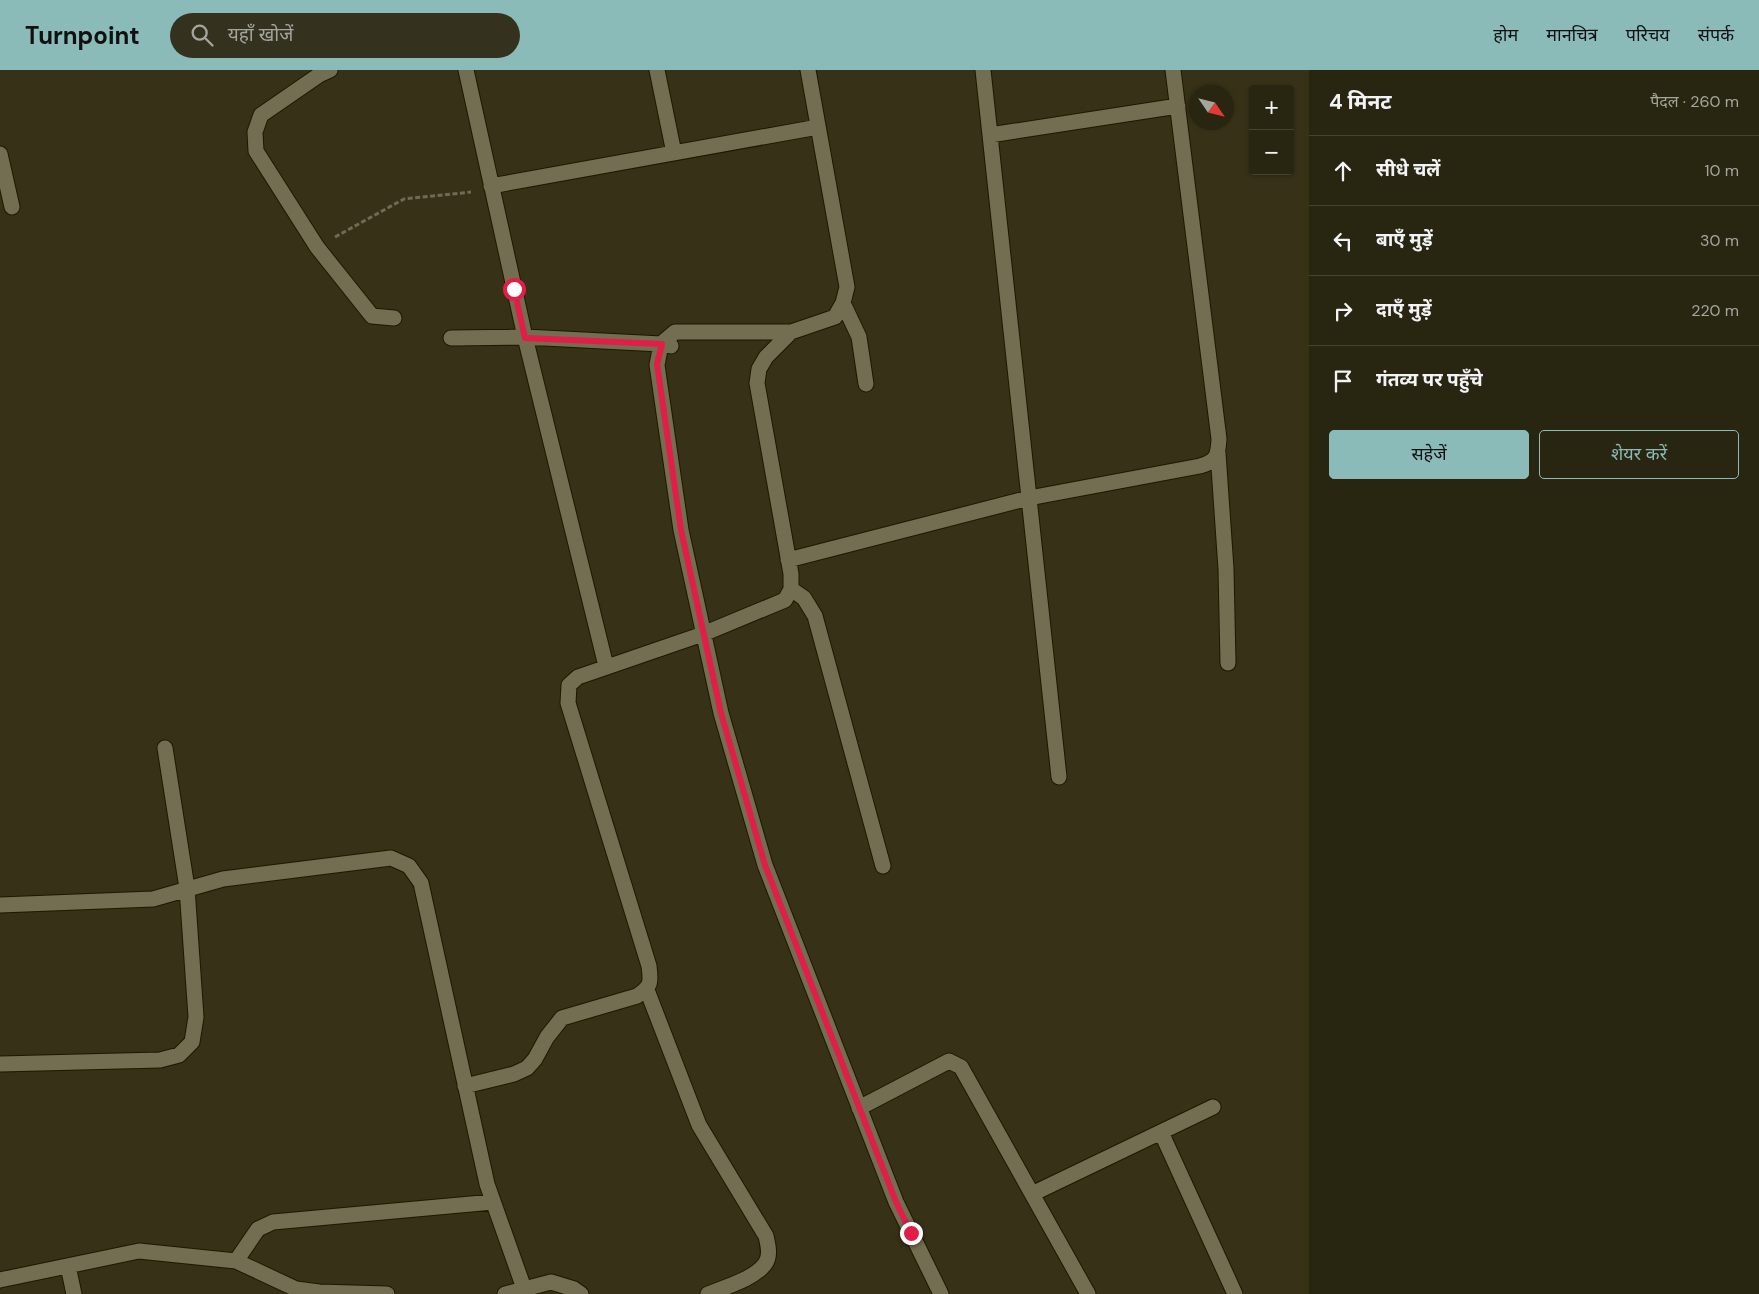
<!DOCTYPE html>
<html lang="hi">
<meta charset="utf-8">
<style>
body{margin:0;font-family:"DM Sans","Noto Sans Devanagari",sans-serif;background:#34311f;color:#f1f3f6}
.controls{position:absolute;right:15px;top:15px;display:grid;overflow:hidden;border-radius:5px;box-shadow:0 1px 4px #0004}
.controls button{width:45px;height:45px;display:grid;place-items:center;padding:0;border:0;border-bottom:1px solid #444231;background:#282511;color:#f1f3f6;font:25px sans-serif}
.compass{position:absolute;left:1189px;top:15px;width:45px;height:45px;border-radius:50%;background:#282511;box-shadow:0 1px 4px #0004;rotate:125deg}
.stop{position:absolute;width:15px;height:15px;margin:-11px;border:4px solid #e11d48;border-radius:50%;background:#fff}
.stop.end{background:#e11d48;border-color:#fff;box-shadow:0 1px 5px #0008}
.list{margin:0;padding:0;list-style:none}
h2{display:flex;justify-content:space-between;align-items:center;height:65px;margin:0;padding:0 20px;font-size:21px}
h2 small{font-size:16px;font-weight:400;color:#a5a59f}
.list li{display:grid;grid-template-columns:32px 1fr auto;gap:15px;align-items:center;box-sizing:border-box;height:70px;padding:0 20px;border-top:1px solid #444231}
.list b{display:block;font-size:19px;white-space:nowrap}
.list em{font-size:16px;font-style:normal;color:#a5a59f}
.actions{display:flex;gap:10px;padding:15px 20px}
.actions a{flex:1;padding:11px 0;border:1px solid #8bbbb9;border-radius:5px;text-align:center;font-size:18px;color:#8bbbb9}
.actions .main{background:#8bbbb9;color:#111}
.icon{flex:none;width:28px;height:28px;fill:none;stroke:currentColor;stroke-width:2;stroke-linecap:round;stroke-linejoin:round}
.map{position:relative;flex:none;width:1309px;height:1224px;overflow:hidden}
header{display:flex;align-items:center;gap:30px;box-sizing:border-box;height:70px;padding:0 25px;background:#8bbbb9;color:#111}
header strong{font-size:24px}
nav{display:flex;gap:28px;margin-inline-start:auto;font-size:18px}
.search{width:350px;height:45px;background:#34311f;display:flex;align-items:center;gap:12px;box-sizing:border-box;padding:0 18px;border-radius:28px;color:#a5a59f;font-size:19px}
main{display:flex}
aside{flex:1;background:#282511}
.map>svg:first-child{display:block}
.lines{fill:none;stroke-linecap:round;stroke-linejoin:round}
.street-casing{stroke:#1d1901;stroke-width:17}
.path{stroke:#6f6a54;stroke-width:3;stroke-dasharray:5 2.5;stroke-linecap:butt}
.street{stroke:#736d51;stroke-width:15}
.route{stroke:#e11d48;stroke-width:6}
</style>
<header>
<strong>Turnpoint</strong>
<div class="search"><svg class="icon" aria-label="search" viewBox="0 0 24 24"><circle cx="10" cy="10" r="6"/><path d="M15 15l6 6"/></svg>यहाँ खोजें</div>
<nav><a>होम</a><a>मानचित्र</a><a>परिचय</a><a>संपर्क</a></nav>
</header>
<main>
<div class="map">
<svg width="1309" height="1224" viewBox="0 0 1309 1224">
<rect width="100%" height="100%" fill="#363117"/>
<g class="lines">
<defs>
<path id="street" d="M330,0L319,5L261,45L255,62L256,81L317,177L372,246L394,248
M466,0L525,267L606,596
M657,0L674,83
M983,0L1059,707
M990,65L1178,36
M0,84L12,137
M491,116L818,57
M843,233L859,267L866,314
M791,262H675L661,274L657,295L681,460L721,643L765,795L896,1132L941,1224
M451,268L525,267L661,274L671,276
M1218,383L1226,499L1228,593
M788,490L1029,428L1200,396C1217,391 1218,386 1219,369L1173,0
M791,519L804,528L815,546L883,796
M0,835L153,829L223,809L391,788L409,796L421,813L487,1114L526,1224
M647,920L699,1055L766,1166C768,1175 771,1186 765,1194C754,1209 725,1217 708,1224
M0,994L160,990L179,985L192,972L196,947L187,818L165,678
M465,1016L514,1004L527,998L535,989L547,967L562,948L637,926C652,916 651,912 649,896L568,633L569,615L578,607L703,564L785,530L791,519V504L757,313L759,299L766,287L791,262L835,247L843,233L847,217L808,0
M859,1038L949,991L961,997L1088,1224
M1161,1062L1235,1224
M1032,1124L1213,1037
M236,1191L258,1159L273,1152L493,1132
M68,1196L74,1224
M0,1210L139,1181L236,1191L296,1219L319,1222L387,1224
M505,1224L551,1212L574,1219L581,1224"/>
</defs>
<!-- street casing -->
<use href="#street" class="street-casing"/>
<!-- path -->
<path class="path" d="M335,167L404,129L471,122"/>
<!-- street -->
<use href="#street" class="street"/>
</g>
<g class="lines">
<!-- route -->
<path class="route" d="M514,219L525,268L662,274L657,294L681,460L721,643L765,795L896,1132L911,1163"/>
</g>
</svg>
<div class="controls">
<button>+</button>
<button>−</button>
</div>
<svg class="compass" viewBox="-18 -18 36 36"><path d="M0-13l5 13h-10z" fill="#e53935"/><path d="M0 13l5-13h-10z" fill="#a5a59f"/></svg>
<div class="stop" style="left:514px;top:219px"></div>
<div class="stop end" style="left:911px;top:1163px"></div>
</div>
<aside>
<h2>4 मिनट<small>पैदल · 260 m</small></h2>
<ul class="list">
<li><svg class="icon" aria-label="ahead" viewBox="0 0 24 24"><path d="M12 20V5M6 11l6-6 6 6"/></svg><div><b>सीधे चलें</b></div><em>10 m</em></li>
<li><svg class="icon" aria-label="left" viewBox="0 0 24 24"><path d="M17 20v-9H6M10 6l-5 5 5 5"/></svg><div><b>बाएँ मुड़ें</b></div><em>30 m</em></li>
<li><svg class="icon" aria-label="right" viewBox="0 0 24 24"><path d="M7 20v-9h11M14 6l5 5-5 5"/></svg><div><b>दाएँ मुड़ें</b></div><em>220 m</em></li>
<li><svg class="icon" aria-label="arrive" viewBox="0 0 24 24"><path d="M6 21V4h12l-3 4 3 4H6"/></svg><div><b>गंतव्य पर पहुँचे</b></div></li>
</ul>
<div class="actions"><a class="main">सहेजें</a><a>शेयर करें</a></div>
</aside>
</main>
